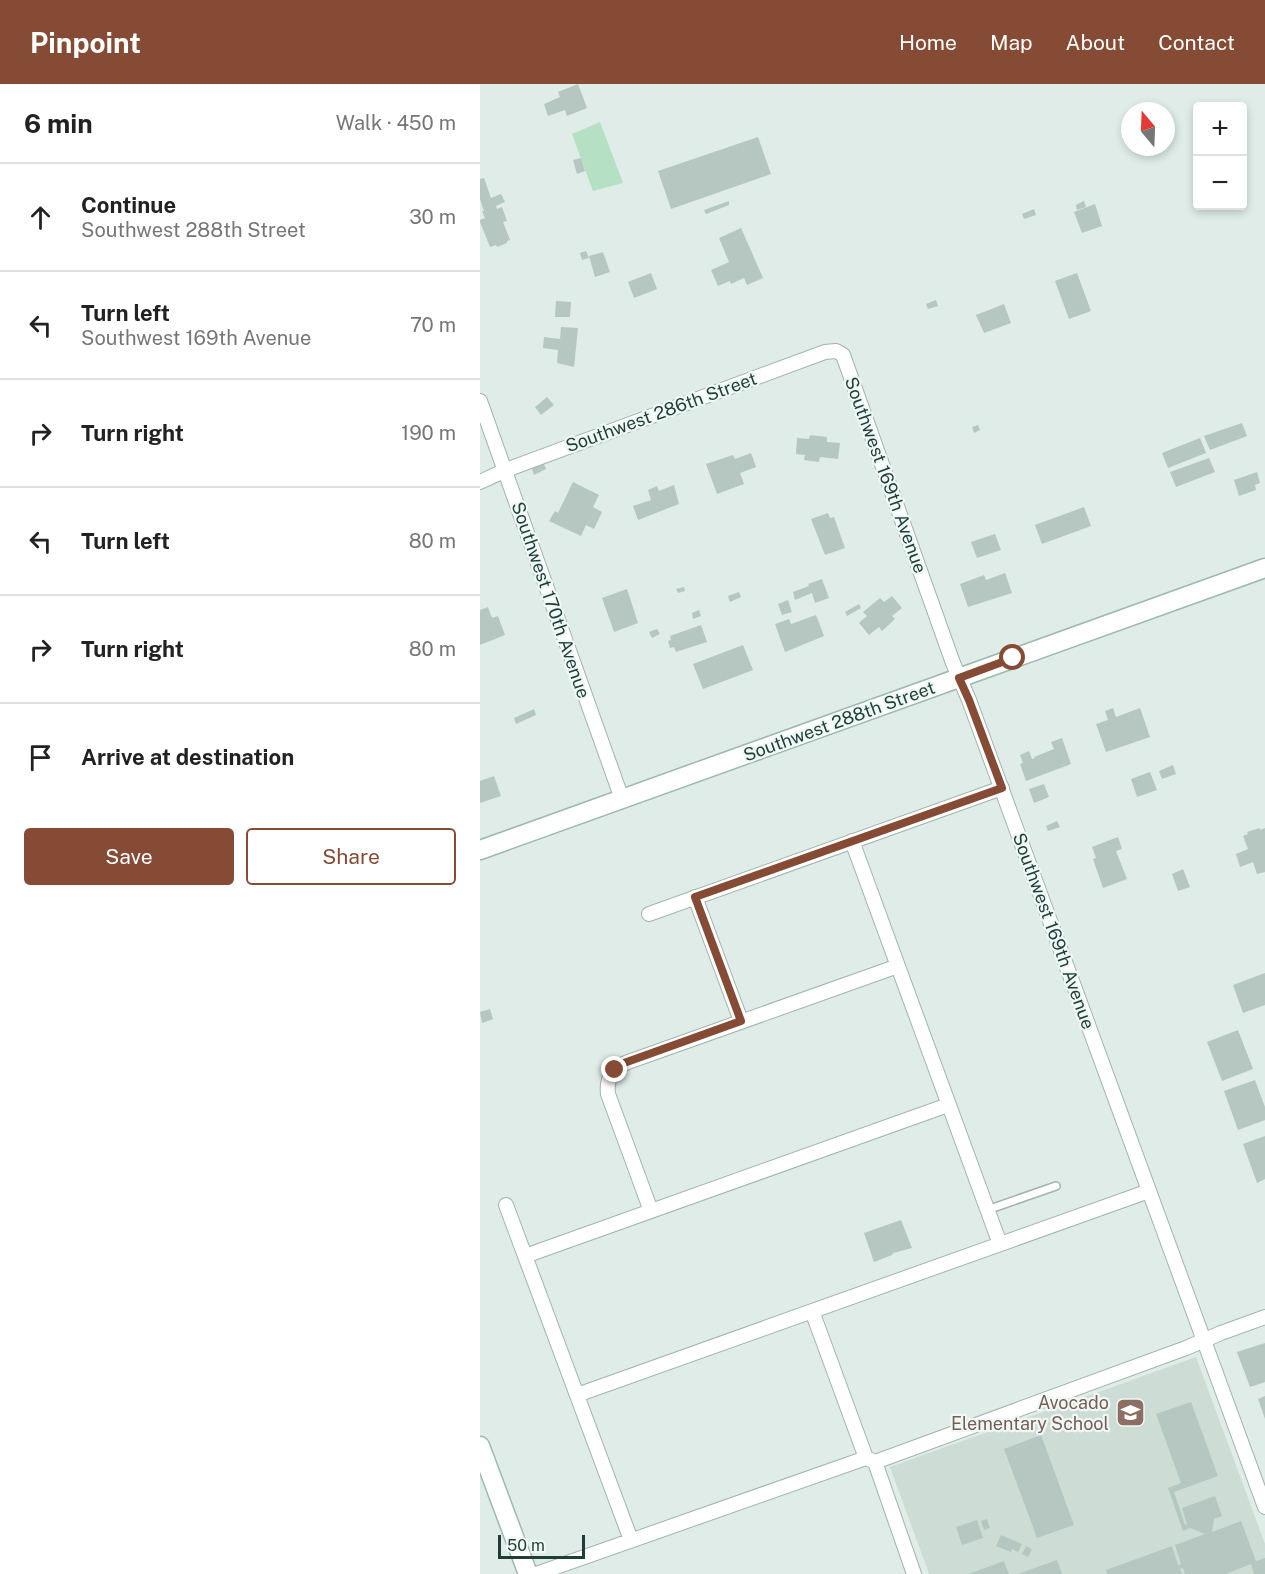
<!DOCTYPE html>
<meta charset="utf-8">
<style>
body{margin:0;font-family:"Public Sans",sans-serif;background:#f6f6f6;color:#222}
.controls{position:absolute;right:18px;top:18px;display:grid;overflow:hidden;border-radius:6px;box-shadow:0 3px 9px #0003}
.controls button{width:54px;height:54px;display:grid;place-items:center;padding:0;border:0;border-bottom:2px solid #e0e0e0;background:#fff;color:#222;font:30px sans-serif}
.compass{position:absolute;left:641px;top:18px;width:54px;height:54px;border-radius:50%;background:#fff;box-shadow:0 3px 9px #0003;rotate:341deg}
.scale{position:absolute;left:18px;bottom:15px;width:87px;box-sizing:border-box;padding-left:6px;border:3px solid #1f3e37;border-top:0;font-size:16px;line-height:21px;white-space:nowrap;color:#1f3e37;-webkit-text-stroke:4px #f0f8f5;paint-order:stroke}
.stop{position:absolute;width:18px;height:18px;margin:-14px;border:4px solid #854b34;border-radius:50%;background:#fff}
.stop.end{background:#854b34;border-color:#fff;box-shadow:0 2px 6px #0008}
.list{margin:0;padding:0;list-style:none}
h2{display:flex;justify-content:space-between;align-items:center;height:78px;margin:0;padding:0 24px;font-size:26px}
h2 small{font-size:20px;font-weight:400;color:#767676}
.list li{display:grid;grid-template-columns:39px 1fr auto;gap:18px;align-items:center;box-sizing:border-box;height:108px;padding:0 24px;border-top:2px solid #e0e0e0}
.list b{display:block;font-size:22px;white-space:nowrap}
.list p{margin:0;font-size:20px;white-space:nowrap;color:#767676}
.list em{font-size:20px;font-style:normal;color:#767676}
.actions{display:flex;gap:12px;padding:18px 24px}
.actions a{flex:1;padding:14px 0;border:2px solid #854b34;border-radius:6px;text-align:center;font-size:21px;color:#854b34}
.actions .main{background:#854b34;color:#fff}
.icon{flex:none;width:33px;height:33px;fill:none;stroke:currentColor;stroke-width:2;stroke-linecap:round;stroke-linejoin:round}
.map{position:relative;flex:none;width:785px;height:1490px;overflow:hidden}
header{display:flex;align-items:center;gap:36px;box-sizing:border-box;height:84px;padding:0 30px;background:#854b34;color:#fff}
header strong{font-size:28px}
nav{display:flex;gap:33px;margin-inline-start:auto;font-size:21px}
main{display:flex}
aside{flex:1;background:#fff}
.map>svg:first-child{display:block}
.built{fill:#cedcd6}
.green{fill:#b6e0c3}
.building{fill:#b5c7c0}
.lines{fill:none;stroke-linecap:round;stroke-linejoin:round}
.lane-casing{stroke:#a2b4af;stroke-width:10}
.street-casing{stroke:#a2b4af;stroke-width:16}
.secondary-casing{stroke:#9db9b0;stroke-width:21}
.lane{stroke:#fff;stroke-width:7}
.street{stroke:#fff;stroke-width:14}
.secondary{stroke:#fff;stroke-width:18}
.route{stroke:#854b34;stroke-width:8}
.labels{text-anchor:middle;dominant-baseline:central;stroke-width:4.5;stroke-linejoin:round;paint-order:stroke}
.street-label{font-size:18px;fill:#1f3e37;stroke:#f0f8f5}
.education-label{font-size:18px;fill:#785e54;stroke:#f0f8f5;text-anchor:end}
</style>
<header>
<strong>Pinpoint</strong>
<nav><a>Home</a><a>Map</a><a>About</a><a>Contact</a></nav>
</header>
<main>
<aside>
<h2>6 min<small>Walk · 450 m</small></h2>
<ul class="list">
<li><svg class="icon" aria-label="ahead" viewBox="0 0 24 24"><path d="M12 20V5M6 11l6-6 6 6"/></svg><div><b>Continue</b><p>Southwest 288th Street</p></div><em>30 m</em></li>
<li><svg class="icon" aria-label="left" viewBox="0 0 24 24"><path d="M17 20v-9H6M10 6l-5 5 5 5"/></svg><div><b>Turn left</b><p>Southwest 169th Avenue</p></div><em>70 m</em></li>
<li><svg class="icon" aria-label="right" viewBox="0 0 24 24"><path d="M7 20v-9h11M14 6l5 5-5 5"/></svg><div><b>Turn right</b></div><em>190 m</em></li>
<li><svg class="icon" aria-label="left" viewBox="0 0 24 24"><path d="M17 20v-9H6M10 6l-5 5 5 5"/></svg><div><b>Turn left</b></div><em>80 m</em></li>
<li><svg class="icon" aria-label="right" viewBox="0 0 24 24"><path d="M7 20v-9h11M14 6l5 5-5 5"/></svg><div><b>Turn right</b></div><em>80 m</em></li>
<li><svg class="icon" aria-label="arrive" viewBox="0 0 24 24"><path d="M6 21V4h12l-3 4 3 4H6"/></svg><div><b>Arrive at destination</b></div></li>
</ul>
<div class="actions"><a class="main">Save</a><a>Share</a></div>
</aside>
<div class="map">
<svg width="785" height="1490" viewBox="0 0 785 1490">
<rect width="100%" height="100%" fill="#dfece7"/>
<!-- built -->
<path class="built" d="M716,1273L785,1460V1490H449L410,1383Z"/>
<!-- green -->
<path class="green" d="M120,38L143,99L113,107L92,50Z"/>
<!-- building -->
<path class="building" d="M98,0L107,24L87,32L85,26L68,32L64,20L80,13L78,8Z
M278,53L291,90L191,125L178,87Z
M101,74L105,87L97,90L93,76Z
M4,94L11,114L21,110L25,118L16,122L17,125L22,123L27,137L23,138L30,156L27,157V159L17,163L16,161L10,163L0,138V136L5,134L2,127H4L0,115V95Z
M249,117V121L226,130L224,126Z
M604,117L606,123L597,126L596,121Z
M615,120L622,142L602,149L594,128Z
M554,125L556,131L544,135L542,130Z
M261,144L283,194L267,201L264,194L251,200L250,197L238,202L231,186L249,178L239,154Z
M106,167L109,174L102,176L100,169Z
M123,168L130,188L115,193L109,172Z
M171,189L177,205L154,214L148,198Z
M597,189L611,227L589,235L575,197Z
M456,216L458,222L448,225L446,220Z
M76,217L91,218L90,233H75Z
M524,220L531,239L504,249L496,231Z
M81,243L98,244L94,283L77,279L78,266L63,264L64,253L80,255Z
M67,313L74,321L61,331L55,323Z
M762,339L767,352L730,366L724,352Z
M498,341L500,346L494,349L492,343Z
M330,351L347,353V358L360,359L358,375L340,373L339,378L324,376L325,371L316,370L317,354L329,355Z
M720,354L726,369L688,384L682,369Z
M271,369L276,383L260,389L264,400L237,410L226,380L253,371L255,375Z
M729,374L735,388L696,403L690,388Z
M63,378L66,385L54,391L51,382Z
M777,388L780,399L775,401L776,406L759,412L754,396Z
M93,398L119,411L113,423L122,428L114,445L106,441L101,452L69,437L75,427L78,429Z
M194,401L199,420L158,436L153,422L171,416L168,406L177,402L179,407Z
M604,423L611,442L562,460L555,441Z
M348,429L350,434L354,433L365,464L345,471L331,435Z
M515,450L521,466L497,474L491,458Z
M525,489L532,509L488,523L480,500L504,491L506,496Z
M342,495L349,514L335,519L332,509L315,516L313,508L329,502L328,500Z
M204,503L205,507L198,509L196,505Z
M147,505L158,539L134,548L122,514Z
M259,508L261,513L250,518L248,512Z
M412,512L422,524L412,532L415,535L402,547L399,543L389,551L379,539L387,532L383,528L400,514L404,518Z
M308,516L312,528L302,531L298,520Z
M379,520L381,524L367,532L365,528Z
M8,523L12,534L18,532L25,551L0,561V526Z
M219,526L221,532L213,535L212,529Z
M336,531L344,552L305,568L295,540L309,535L311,540Z
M221,541L227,558L196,568L194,563L190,564L188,557L191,556L190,552Z
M177,545L180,550L172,554L169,548Z
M263,561L273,586L223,605L213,580Z
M633,624L636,633L660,624L670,653L626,668L616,640L628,636L625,627Z
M54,625L56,631L36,640L34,634Z
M582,654L591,680L546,697L540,680L543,679L540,671L549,667L552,675L555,674L554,673L574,665L571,658Z
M693,681L696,690L682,695L679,687Z
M670,688L677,706L657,713L651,695Z
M14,692L21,712L0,719V697Z
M564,700L569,713L554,719L549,705Z
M577,737L580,743L568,747L566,742Z
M780,744V746L785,744V788L777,790L773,778L760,783L756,770L768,765L763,752L768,750L767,748Z
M638,753L642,765L636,767L647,795L623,804L613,775L616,774L612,763Z
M703,785L710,803L698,807L692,790Z
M785,889V921L763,929L753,901Z
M10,925L13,935L2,939L0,928Z
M758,946L773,985L742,997L727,958Z
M775,996L785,1023V1036L758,1046L744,1007Z
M785,1052V1095L777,1099L763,1060Z
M421,1136L432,1164L413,1169L412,1171L394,1178L384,1149Z
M785,1259V1298L770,1303L757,1268Z
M785,1312V1335L778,1315Z
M711,1318L738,1392L694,1408L705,1441L707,1440L702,1424L735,1412L742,1432L734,1435L732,1448L761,1437L776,1477L785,1474V1490H774L771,1480L746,1490H705L703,1484L700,1485L702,1490H627L626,1486L692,1462L698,1481L701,1480L695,1461L725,1450L710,1444L703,1447L688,1404L701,1399L676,1330Z
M561,1351L594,1441L557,1454L524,1365Z
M507,1435L510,1444L504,1446L501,1437Z
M497,1436L503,1454L482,1461L476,1443Z
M521,1451L542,1460L538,1468L532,1465L531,1468L516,1462Z
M546,1462L552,1465L548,1473L542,1470Z
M577,1476L582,1490H538Z
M524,1477L529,1490H488Z"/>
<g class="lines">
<defs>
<path id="lane" d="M507,1126L576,1102"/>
<path id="street" d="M0,317L142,715
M0,398L26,386L345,268L356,267L363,271L473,579L489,616L785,1423
M372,757L520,1160
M215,813L261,937
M169,830L522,704
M26,1121L151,1456
M171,1127L128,1010C126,994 133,984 148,978L418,882
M45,1172L468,1021
M332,1227L386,1374L393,1377
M97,1311L669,1107
M395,1378L706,1264L741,1249L785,1233
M395,1378L434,1490
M56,1490L386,1374"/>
<path id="secondary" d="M0,766L785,484
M0,1362L48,1490"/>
</defs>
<!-- lane casing -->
<use href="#lane" class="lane-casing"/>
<!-- street casing -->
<use href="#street" class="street-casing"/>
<!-- secondary casing -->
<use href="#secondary" class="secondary-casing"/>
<!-- lane -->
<use href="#lane" class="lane"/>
<!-- street -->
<use href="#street" class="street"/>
<!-- secondary -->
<use href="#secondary" class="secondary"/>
</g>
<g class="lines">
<!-- route -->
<path class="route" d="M135,986L144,979L261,937L215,813L522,704L489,616L479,594L533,574"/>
</g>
<!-- icons -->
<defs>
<symbol id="school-square" viewBox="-11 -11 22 22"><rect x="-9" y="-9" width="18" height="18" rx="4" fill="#8d6e63" stroke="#f0f8f5"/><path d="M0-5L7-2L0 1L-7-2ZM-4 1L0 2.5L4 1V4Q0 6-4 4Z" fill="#fff"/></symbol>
</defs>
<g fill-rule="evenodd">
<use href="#school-square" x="634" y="1312" width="33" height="33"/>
</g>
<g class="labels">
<!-- street labels -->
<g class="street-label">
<text transform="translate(181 328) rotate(-20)">Southwest 286th Street</text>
<text transform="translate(406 391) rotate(70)">Southwest 169th Avenue</text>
<text transform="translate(71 516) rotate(71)">Southwest 170th Avenue</text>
<text transform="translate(359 637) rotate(-20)">Southwest 288th Street</text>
<text transform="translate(574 847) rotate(70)">Southwest 169th Avenue</text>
</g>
<!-- education labels -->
<g class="education-label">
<text x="629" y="1318">Avocado<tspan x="629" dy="21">Elementary School</tspan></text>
</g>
</g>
</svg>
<div class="controls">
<button>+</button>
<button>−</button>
</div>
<svg class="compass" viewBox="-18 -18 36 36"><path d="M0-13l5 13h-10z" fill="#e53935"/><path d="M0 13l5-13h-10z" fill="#767676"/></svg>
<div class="scale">50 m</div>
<div class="stop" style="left:533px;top:574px"></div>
<div class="stop end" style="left:135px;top:986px"></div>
</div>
</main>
